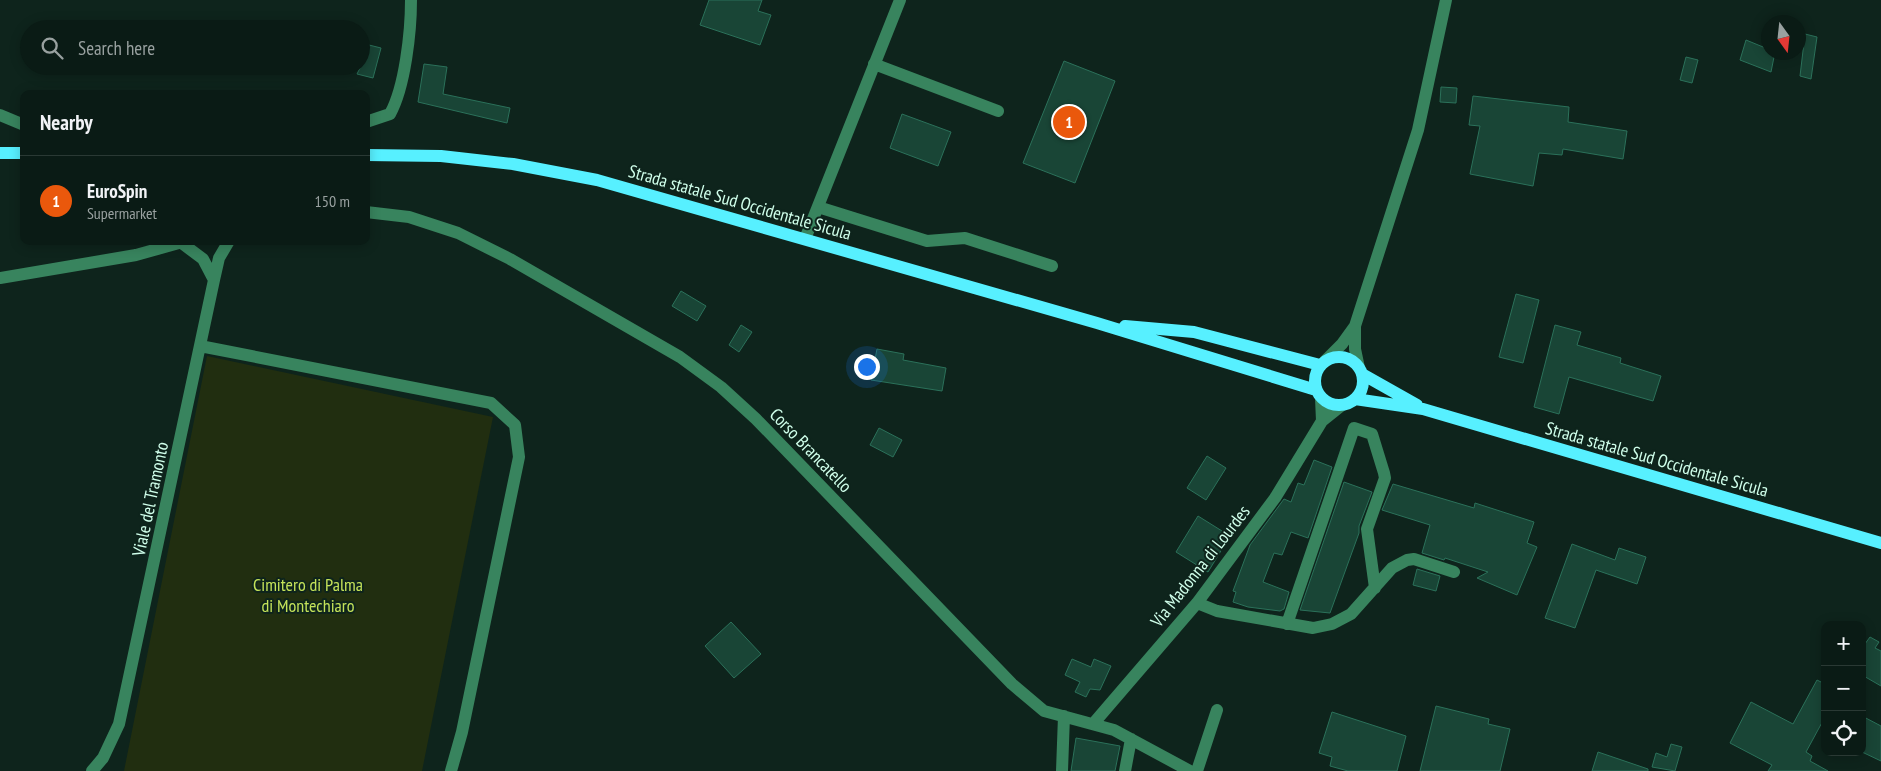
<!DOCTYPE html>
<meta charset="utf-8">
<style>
body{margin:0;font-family:"PT Sans Narrow",sans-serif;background:#182822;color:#f1f3f6}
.controls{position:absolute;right:15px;bottom:15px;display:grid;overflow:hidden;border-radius:10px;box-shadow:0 2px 12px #0003}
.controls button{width:45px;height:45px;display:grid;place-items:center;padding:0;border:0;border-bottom:1px solid #2a3934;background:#0a1b15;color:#f1f3f6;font:25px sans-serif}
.compass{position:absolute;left:1761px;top:15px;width:45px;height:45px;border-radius:50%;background:#0a1b15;box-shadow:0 2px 12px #0003;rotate:165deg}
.you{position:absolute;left:866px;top:366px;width:18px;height:18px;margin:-12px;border:4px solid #fff;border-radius:50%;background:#1a73e8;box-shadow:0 0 0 8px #1a73e833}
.badge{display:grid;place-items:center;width:32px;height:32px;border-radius:50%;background:#ea580c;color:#fff;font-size:16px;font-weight:700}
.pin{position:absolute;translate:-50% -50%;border:2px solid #fff;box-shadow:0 1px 5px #0006}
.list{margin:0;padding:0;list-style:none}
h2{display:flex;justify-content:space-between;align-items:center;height:65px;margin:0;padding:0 20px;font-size:21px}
h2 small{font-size:16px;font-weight:400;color:#99a1a0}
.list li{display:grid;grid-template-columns:32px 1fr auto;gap:15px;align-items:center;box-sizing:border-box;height:90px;padding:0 20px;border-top:1px solid #2a3934}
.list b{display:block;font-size:19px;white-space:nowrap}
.list p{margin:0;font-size:16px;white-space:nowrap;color:#99a1a0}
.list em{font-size:16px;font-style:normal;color:#99a1a0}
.icon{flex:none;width:28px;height:28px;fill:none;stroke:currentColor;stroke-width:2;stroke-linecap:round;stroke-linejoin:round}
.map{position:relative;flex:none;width:1881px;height:771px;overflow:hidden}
.search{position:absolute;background:#0a1b15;box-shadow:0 2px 12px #0003;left:20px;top:20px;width:350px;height:55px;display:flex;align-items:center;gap:12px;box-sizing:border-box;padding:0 18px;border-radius:28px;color:#99a1a0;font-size:19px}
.panel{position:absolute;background:#0a1b15;box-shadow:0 2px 12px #0003;left:20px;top:90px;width:350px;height:155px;border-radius:10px}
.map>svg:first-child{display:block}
.green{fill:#212e10}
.building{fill:#194536;stroke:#2b715a}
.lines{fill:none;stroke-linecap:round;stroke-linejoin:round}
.minor{stroke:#38845e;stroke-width:12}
.major{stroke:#57f0ff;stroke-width:12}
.labels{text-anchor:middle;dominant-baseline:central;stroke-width:4;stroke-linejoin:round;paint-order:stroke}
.street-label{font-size:18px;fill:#d0ffeb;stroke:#0e241c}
.park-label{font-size:18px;fill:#c4e259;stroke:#0e241c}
</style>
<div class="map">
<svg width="1881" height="771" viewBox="0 0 1881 771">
<rect width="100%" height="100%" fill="#0e241c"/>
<!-- green -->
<path class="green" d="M207,356L493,417L422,771H124Z"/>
<!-- building -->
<path class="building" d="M709,0H762L758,11L771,15L760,45L700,25Z
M1805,34L1817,37L1811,79L1800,76Z
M1746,40L1768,49V52H1775L1771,72L1740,60Z
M365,44L381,48L373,78L357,74L361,66Z
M1686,57L1698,60L1692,83L1680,80Z
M1064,61L1115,81L1075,183L1023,163Z
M424,64L447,67L443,94L510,108L507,123L418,102Z
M1441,87L1457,88L1456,103L1440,102Z
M1473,96L1569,107L1568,122L1627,131L1623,159L1563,149L1562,155L1539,153L1533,186L1470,174L1480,126L1469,125Z
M902,114L951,132L938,166L890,148Z
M681,291L706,306L697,321L672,306Z
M1516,294L1539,300L1523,363L1499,357Z
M741,325L752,332L739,352L729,345Z
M1555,325L1581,332L1577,345L1621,358L1620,363L1661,376L1653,401L1569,377L1559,414L1534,407Z
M877,349L904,354L903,360L946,368L942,391L871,380Z
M879,428L902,440L893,457L870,445Z
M1207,456L1226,468L1206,500L1187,488Z
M1314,460L1332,467L1308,538L1291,532L1282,555L1274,553L1263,582L1289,592L1284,609L1280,611L1248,607L1233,602L1236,592L1233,591L1250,545L1284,499L1291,502L1298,483L1304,485Z
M1344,482L1372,492L1359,526V533L1330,613L1300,610Z
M1393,484L1474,508L1475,503L1534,522L1527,543L1537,547L1517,595L1477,578L1488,572L1445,558L1444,560L1422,553L1430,525L1382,510Z
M1198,516L1230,536L1208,572L1176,552Z
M1572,544L1615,560L1619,548L1646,557L1637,584L1596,570L1575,628L1545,618Z
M1417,569L1440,576L1436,591L1413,585Z
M731,622L761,654L734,678L705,646Z
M1870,637L1879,642L1875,648L1881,651V686L1862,675V648Z
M1072,659L1091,667L1094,659L1111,666L1100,690L1090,689L1086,697L1075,692L1080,682L1065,675Z
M1817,680L1825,684V717L1806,752L1812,756L1810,761L1828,771H1768L1772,765L1730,743L1751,702L1793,724Z
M1436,706L1489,719L1488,724L1510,729L1500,771H1420Z
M1332,712L1406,736L1397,771H1348L1330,766L1332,757L1319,753Z
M1862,716L1881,726V761L1862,752Z
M1076,738L1120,746L1115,771H1071Z
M1671,744L1682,747L1675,771L1652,767L1656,753L1667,757Z
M1598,752L1648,769V771H1592Z"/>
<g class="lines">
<!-- minor -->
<path class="minor" d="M874,64L998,111
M0,115L24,125
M366,122L390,114C405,87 411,32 411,0
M818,207L927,241L965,238L1052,266
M366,212L409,217L458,233L510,259L680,357L721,387L756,419L1012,684L1044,711L1114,730L1190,771
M805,239L900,0
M0,278L136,255L186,241
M214,280L219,258L229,241
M200,346L491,403L515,425L519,457L462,732L451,771
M1325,361L1342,344L1355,326
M1359,368L1355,349V326L1418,130L1446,0
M1321,398L1322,421
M1197,603L1217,611L1313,628L1332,624L1351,614L1392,568L1407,560L1414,559L1454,572
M1287,624L1354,428L1372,434L1384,473L1385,478L1367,529L1375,588
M1093,724L1197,603L1275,498L1322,421L1342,405
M92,771L103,758L119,724L214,280L203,259L179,241
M1062,771L1064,716
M1125,771L1131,739
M1197,771L1217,710"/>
<!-- major -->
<path class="major" d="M0,153H24
M366,155L441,156L513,164L597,180L1097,323L1316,390
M1125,326L1194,332L1320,365
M1315 381a24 24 0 1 1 48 0a24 24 0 1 1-48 0Z
M1362,374L1417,405
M1355,399L1423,409L1881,543"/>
</g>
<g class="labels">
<!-- street labels -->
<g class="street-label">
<text transform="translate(740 202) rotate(16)">Strada statale Sud Occidentale Sicula</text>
<text transform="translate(811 450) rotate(46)">Corso Brancatello</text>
<text transform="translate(1657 459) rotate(16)">Strada statale Sud Occidentale Sicula</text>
<text transform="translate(150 499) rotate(-78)">Viale del Tramonto</text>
<text transform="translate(1200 566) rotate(-52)">Via Madonna di Lourdes</text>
</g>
<!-- park labels -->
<g class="park-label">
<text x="308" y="584">Cimitero di Palma<tspan x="308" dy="21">di Montechiaro</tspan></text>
</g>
</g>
</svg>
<div class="controls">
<button>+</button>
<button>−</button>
<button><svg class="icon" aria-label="locate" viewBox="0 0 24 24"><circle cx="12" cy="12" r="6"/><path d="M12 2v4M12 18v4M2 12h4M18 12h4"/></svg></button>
</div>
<svg class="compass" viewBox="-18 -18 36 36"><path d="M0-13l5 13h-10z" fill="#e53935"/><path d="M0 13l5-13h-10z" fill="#99a1a0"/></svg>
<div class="you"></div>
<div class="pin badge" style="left:1069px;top:122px">1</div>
<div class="search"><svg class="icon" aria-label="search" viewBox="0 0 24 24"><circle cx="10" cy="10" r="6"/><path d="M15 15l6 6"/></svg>Search here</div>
<section class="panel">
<h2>Nearby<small></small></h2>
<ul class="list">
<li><span class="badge">1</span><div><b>EuroSpin</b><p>Supermarket</p></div><em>150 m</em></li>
</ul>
</section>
</div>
